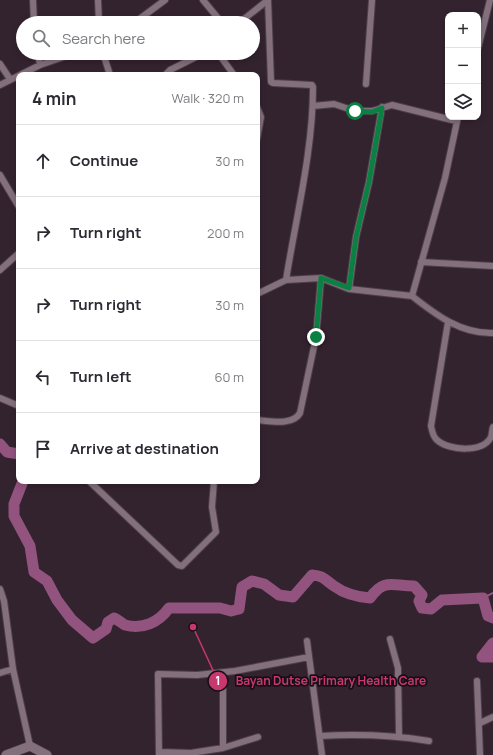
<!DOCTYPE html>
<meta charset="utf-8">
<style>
body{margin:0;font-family:Manrope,sans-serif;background:#f2f2f3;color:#2b2b33}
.controls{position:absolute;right:12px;top:12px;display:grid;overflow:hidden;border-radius:8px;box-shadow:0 2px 6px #0003}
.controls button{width:36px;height:36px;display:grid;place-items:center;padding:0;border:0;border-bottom:1px solid #e1e1e2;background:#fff;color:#2b2b33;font:20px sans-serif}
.stop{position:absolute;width:12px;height:12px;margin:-9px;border:3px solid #0b8043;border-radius:50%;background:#fff}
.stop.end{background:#0b8043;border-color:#fff;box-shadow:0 1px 4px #0008}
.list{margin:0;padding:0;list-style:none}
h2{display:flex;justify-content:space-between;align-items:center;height:52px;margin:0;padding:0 16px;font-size:17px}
h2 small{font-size:13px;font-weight:400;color:#7c7c81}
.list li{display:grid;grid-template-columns:26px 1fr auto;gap:12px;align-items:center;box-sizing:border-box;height:72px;padding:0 16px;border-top:1px solid #e1e1e2}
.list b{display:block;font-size:15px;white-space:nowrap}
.list em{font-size:13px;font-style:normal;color:#7c7c81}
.icon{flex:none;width:22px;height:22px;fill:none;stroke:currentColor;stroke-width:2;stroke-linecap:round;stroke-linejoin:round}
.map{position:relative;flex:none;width:493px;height:755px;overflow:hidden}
.search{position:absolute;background:#fff;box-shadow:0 2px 6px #0003;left:16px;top:16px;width:244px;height:44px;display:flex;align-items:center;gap:10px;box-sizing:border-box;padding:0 14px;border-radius:22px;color:#7c7c81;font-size:15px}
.panel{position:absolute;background:#fff;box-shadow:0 2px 6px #0003;left:16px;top:72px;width:244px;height:412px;border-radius:8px}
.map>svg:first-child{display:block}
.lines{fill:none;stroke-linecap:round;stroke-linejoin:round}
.stream{stroke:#92537f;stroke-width:2}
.river{stroke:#92537f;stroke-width:11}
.street-casing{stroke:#4d4049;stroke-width:8}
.secondary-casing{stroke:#4d4049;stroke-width:10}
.street{stroke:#83707c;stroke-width:6}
.secondary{stroke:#83707c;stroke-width:9}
.route{stroke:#0b8043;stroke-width:5}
.leader{fill:none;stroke:#c93771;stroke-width:1.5}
.callout-dot{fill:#c93771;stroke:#160f14;stroke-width:1.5}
.mark-label{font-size:12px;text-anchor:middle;font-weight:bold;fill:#fff}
.callout-label{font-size:12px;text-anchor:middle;font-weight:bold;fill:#c93771;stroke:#160f14;stroke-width:3.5;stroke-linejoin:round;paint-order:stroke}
</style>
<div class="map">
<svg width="493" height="755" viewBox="0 0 493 755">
<rect width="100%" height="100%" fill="#33232e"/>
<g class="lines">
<!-- stream -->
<path class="stream" d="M483,598L493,593"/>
<!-- river -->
<path class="river" d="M0,444L7,452L19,454
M23,481L14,504V516L30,546L34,572L47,581L57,600L72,620L93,638L106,629L108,622L114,618C118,620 122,623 125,625C143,630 159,622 169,608H220L231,611L239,609L242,587L252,581L264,584L279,595L293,597L312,575C324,576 324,579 334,586C345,594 357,597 370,598C384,578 392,586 414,586L422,595L419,601L422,608L431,609L442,600L483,598L488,616L493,618
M493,643L482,657H493"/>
<defs>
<path id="street" d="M33,0L34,23
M98,0L99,23
M203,0L222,23
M268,0L271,82L273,83L312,85L313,87C313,151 296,217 286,280
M134,23L165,0
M239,23L268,0
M478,48L490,0
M38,53L40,65
M103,53L110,75
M218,53L234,75
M0,64L10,79
M165,75L170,70L204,53
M366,84L372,0
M0,85L40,65L75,53
M313,106L334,104L355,111H372L392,105L456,121
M257,107L261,117L257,139
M0,175L19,207
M421,262L493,266
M0,270L19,253
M349,289L356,237L369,182L382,107
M257,294L286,280L321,278L349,289L412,296L445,178L458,117
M412,296C436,315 461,334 493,333
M448,322L431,426C432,431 433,437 437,440C449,451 483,453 491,437C492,434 492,430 493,427
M0,398L19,406
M257,420C270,421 293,426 300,413L316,337L321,278
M89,481L178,565L182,566L216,532L212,507L214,481
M0,589L4,601L13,669L30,746
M390,639L398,668L399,737
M307,641L322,755
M0,673L13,669
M223,673V748
M477,681L480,755
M480,723L493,717
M320,736C357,734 392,735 429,741
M160,752L191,753L223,748L258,737
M159,755L158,674L197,675L235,671L309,657"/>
<path id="secondary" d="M6,755L30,746L47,755"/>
</defs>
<!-- street casing -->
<use href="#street" class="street-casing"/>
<!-- secondary casing -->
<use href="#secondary" class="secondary-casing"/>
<!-- street -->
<use href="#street" class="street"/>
<!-- secondary -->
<use href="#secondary" class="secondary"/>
</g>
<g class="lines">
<!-- route -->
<path class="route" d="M316,337L321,278L349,288L356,237L369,182L382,108L372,112L355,111"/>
</g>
<!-- callouts -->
<path class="leader" d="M193 627L218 681"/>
<g class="callout-dot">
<circle cx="193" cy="627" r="4"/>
<circle cx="218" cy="681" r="10"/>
</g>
<g class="mark-label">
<text x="218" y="685">1</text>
</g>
<g class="callout-label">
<text x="331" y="685">Bayan Dutse Primary Health Care</text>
</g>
</svg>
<div class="controls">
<button>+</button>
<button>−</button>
<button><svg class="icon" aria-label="layers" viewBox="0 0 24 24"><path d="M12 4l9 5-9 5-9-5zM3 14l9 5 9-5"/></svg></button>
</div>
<div class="stop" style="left:355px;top:111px"></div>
<div class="stop end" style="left:316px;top:337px"></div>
<div class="search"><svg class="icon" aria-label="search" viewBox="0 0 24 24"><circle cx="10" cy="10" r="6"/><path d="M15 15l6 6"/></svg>Search here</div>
<section class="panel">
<h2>4 min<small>Walk · 320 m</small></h2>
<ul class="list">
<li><svg class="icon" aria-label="ahead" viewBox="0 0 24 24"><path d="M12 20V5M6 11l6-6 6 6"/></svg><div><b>Continue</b></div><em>30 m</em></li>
<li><svg class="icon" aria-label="right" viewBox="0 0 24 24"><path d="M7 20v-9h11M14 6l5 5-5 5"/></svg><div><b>Turn right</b></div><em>200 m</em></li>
<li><svg class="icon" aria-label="right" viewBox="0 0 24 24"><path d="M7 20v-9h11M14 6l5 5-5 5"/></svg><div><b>Turn right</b></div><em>30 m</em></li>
<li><svg class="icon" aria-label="left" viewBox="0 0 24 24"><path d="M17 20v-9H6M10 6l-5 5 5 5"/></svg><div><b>Turn left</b></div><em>60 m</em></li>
<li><svg class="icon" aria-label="arrive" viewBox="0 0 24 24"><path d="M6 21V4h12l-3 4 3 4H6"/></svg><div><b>Arrive at destination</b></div></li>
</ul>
</section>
</div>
